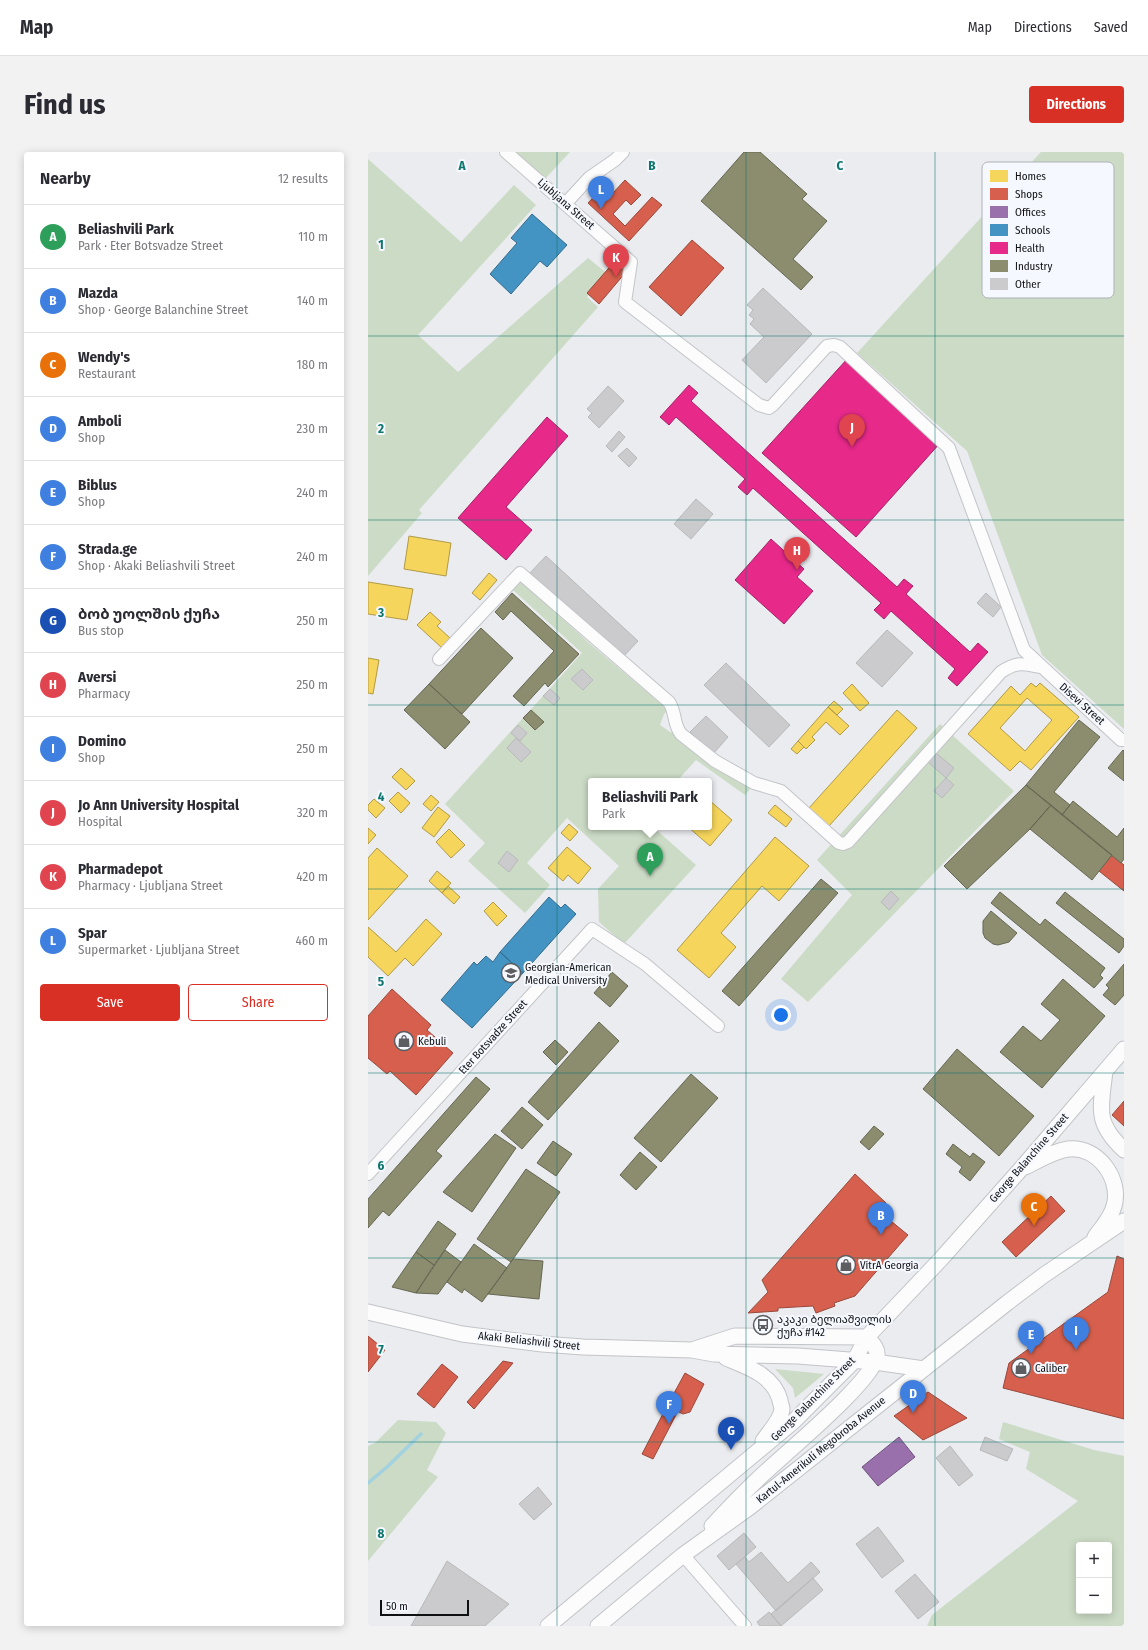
<!DOCTYPE html>
<meta charset="utf-8">
<style>
body{margin:0;font-family:"Fira Sans Condensed","Noto Sans Georgian",sans-serif;background:#f2f2f3;color:#2b2b33}
.controls{position:absolute;right:12px;bottom:12px;display:grid;overflow:hidden;border-radius:4px;box-shadow:0 2px 10px #0003}
.controls button{width:36px;height:36px;display:grid;place-items:center;padding:0;border:0;border-bottom:1px solid #e1e1e2;background:#fff;color:#2b2b33;font:20px sans-serif}
.scale{position:absolute;left:12px;bottom:10px;width:89px;box-sizing:border-box;padding-left:4px;border:2px solid #0f1012;border-top:0;font-size:11px;line-height:14px;white-space:nowrap;color:#0f1012;-webkit-text-stroke:3px #f5f8ff;paint-order:stroke}
.you{position:absolute;left:413px;top:863px;width:14px;height:14px;margin:-10px;border:3px solid #fff;border-radius:50%;background:#1a73e8;box-shadow:0 0 0 6px #1a73e833}
.badge{display:grid;place-items:center;width:26px;height:26px;border-radius:50%;background:#d93025;color:#fff;font-size:13px;font-weight:700}
.pin{position:absolute;translate:-50% -33px;filter:drop-shadow(0 1px 2px #0008)}
.pin::after{content:'';position:absolute;top:21px;width:14px;height:12px;background:inherit;clip-path:polygon(0 0,100% 0,50% 100%)}
.popup{position:absolute;left:220px;top:626px;width:124px;height:52px;box-sizing:border-box;display:grid;place-content:center;border-radius:4px;background:#fff;filter:drop-shadow(0 1px 3px #0005);font-size:13px;white-space:nowrap;color:#7c7c81}
.popup b{font-size:15px;color:#2b2b33}
.popup::after{content:'';position:absolute;left:50%;top:100%;margin-left:-8px;border:8px solid transparent;border-top-color:#fff}
.list{margin:0;padding:0;list-style:none}
h2{display:flex;justify-content:space-between;align-items:center;height:52px;margin:0;padding:0 16px;font-size:17px}
h2 small{font-size:13px;font-weight:400;color:#7c7c81}
.list li{display:grid;grid-template-columns:26px 1fr auto;gap:12px;align-items:center;box-sizing:border-box;height:64px;padding:0 16px;border-top:1px solid #e1e1e2}
.list b{display:block;font-size:15px;white-space:nowrap}
.list p{margin:0;font-size:13px;white-space:nowrap;color:#7c7c81}
.list em{font-size:13px;font-style:normal;color:#7c7c81}
.actions{display:flex;gap:8px;padding:12px 16px}
.actions a{flex:1;padding:9px 0;border:1px solid #d93025;border-radius:4px;text-align:center;font-size:14px;color:#d93025}
.actions .main{background:#d93025;color:#fff}
.map{position:relative;flex:none;width:756px;height:1474px;overflow:hidden;border-radius:4px}
header{display:flex;align-items:center;gap:24px;box-sizing:border-box;height:56px;padding:0 20px;background:#fff;border-bottom:1px solid #e1e1e2}
header strong{font-size:19px}
nav{display:flex;gap:22px;margin-inline-start:auto;font-size:14px}
.intro{display:flex;align-items:center;justify-content:space-between;box-sizing:border-box;height:96px;padding:0 24px}
h1{margin:0;font-size:28px}
.button{padding:10px 18px;border-radius:4px;background:#d93025;color:#fff;font-size:14px;font-weight:700}
main{display:flex;gap:24px;padding:0 24px}
aside{flex:1;background:#fff;border-radius:4px;box-shadow:0 2px 10px #0003}
.map>svg:first-child{display:block}
.green{fill:#cbdbc5;fill-rule:evenodd}
.homes{fill:#f6d55c;stroke:#b19a46;fill-rule:evenodd}
.shops{fill:#d6604d;stroke:#9a483b}
.offices{fill:#9970ab;stroke:#70537d}
.schools{fill:#4393c3;stroke:#336c8e}
.health{fill:#e7298a;stroke:#a62266}
.industry{fill:#8c8c6e;stroke:#666752}
.lines{fill:none;stroke-linecap:round;stroke-linejoin:round}
.stream{stroke:#a2d1df;stroke-width:3.5}
.building{fill:#cbcbce;stroke:#b8b8bb}
.minor-casing{stroke:#c3c4c8;stroke-width:14}
.major-casing{stroke:#c3c4c8;stroke-width:17}
.minor{stroke:#fcfcfd;stroke-width:12}
.major{stroke:#fcfcfd;stroke-width:15}
.grid{fill:none;stroke:#0f766e;stroke-width:1;stroke-opacity:0.55}
.labels{text-anchor:middle;dominant-baseline:central;stroke-width:4;stroke-linejoin:round;paint-order:stroke}
.street-label{font-size:11px;fill:#0f1012;stroke:#f5f8ff}
.poi-label{font-size:11px;fill:#0f1012;stroke:#f5f8ff;text-anchor:start}
.key{fill:#f5f8ff;stroke:#b0b2b8;stroke-width:1}
.key-label{font-size:11px;fill:#0f1012}
.grid-label{font-size:13px;text-anchor:middle;font-weight:bold;fill:#0f766e;stroke:#f5f8ff;stroke-width:4;stroke-linejoin:round;paint-order:stroke}
</style>
<header>
<strong>Map</strong>
<nav><a>Map</a><a>Directions</a><a>Saved</a></nav>
</header>
<div class="intro"><h1>Find us</h1><a class="button">Directions</a></div>
<main>
<aside>
<h2>Nearby<small>12 results</small></h2>
<ul class="list">
<li><span class="badge" style="background:#2e9e5b">A</span><div><b>Beliashvili Park</b><p>Park · Eter Botsvadze Street</p></div><em>110 m</em></li>
<li><span class="badge" style="background:#3f7fe0">B</span><div><b>Mazda</b><p>Shop · George Balanchine Street</p></div><em>140 m</em></li>
<li><span class="badge" style="background:#e8710a">C</span><div><b>Wendy's</b><p>Restaurant</p></div><em>180 m</em></li>
<li><span class="badge" style="background:#3f7fe0">D</span><div><b>Amboli</b><p>Shop</p></div><em>230 m</em></li>
<li><span class="badge" style="background:#3f7fe0">E</span><div><b>Biblus</b><p>Shop</p></div><em>240 m</em></li>
<li><span class="badge" style="background:#3f7fe0">F</span><div><b>Strada.ge</b><p>Shop · Akaki Beliashvili Street</p></div><em>240 m</em></li>
<li><span class="badge" style="background:#1a4fb4">G</span><div><b>ბობ უოლშის ქუჩა</b><p>Bus stop</p></div><em>250 m</em></li>
<li><span class="badge" style="background:#e0444e">H</span><div><b>Aversi</b><p>Pharmacy</p></div><em>250 m</em></li>
<li><span class="badge" style="background:#3f7fe0">I</span><div><b>Domino</b><p>Shop</p></div><em>250 m</em></li>
<li><span class="badge" style="background:#e0444e">J</span><div><b>Jo Ann University Hospital</b><p>Hospital</p></div><em>320 m</em></li>
<li><span class="badge" style="background:#e0444e">K</span><div><b>Pharmadepot</b><p>Pharmacy · Ljubljana Street</p></div><em>420 m</em></li>
<li><span class="badge" style="background:#3f7fe0">L</span><div><b>Spar</b><p>Supermarket · Ljubljana Street</p></div><em>460 m</em></li>
</ul>
<div class="actions"><a class="main">Save</a><a>Share</a></div>
</aside>
<div class="map">
<svg width="756" height="1474" viewBox="0 0 756 1474">
<rect width="100%" height="100%" fill="#eaecf0"/>
<!-- green -->
<path class="green" d="M143,0H202L175,29Z
M673,0H756V577L674,503L599,299L489,201Z
M0,7L93,90L146,33L168,53L50,183L90,220L220,106L241,123L219,145L230,155L51,358L54,361L0,424Z
M153,429L221,491L300,558L296,562L292,573L302,580L307,581L384,635L377,643L328,608L309,629H223V675H285L328,713L256,792L231,770L230,737L251,714L199,666L159,711L182,733L157,761L100,709L117,691L77,652L214,501L145,438Z
M572,572L646,639L440,850L413,827L484,743L449,708Z
M407,1217L456,1222L427,1246L425,1236Z
M30,1268L68,1270L78,1281L59,1318L70,1325L0,1409V1294L7,1291Z
M635,1270L726,1298L756,1304V1474H559L564,1463L710,1349L658,1317L662,1300L631,1287ZM711,1393H741V1459H711Z"/>
<!-- homes -->
<path class="homes" d="M41,384L83,391L78,424L36,417Z
M121,421L129,428L112,448L104,441Z
M0,430L45,437L39,468L0,462Z
M62,460L73,470L69,474L83,487L74,496L49,473Z
M0,506L11,508L5,542L0,541Z
M663,531L668,535L672,531L711,565L663,618L652,609L642,619L600,582L643,534L652,543ZM659,546L684,568L657,599L632,576Z
M484,532L501,551L492,559L475,541Z
M466,549L475,557L469,563L460,555Z
M460,555L481,574L472,583L458,570L444,585L447,588L438,597L430,589Z
M529,558L549,576L461,674L441,656Z
M430,589L436,595L429,602L423,597Z
M33,616L47,629L38,638L24,625Z
M30,640L42,651L33,661L21,649Z
M63,643L71,650L63,659L55,652Z
M6,647L17,656L8,666L0,658V653Z
M341,648L364,668L342,694L320,675H341Z
M407,653L424,667L418,675L400,661Z
M70,655L82,664L66,685L54,676Z
M201,672L210,680L202,689L193,681Z
M0,676L8,683L0,692Z
M81,677L97,693L83,706L68,690Z
M407,685L441,714L411,749L394,734L353,781L368,795L341,826L309,798Z
M199,695L223,716L210,732L200,723L195,729L180,716Z
M9,696L40,724L0,768V706Z
M69,719L83,731L74,741L61,729Z
M80,734L92,745L86,752L74,741Z
M125,750L139,764L129,774L116,759Z
M58,767L74,782L45,814L37,806L20,824L0,805V775L28,800Z"/>
<!-- shops -->
<path class="shops" d="M257,28L273,43L263,53L258,48L245,62L257,74L284,45L294,53L261,89L220,51L236,34L244,42Z
M324,88L356,116L313,164L281,135Z
M246,110L258,120L231,152L219,141Z
M744,703L756,713V739L731,719Z
M24,837L63,873L59,878L85,901L48,943L22,919L19,922L0,906V864Z
M756,949V974L744,963Z
M487,1022L518,1051L512,1060L540,1083L487,1144L466,1151L467,1154L448,1161L445,1154L410,1156V1159L380,1161L400,1140L394,1128Z
M683,1044L697,1059L648,1105L634,1090Z
M749,1104L756,1107V1267L635,1236L641,1211L740,1140Z
M0,1184L17,1198L0,1220Z
M135,1209L145,1211L106,1257L99,1250Z
M74,1212L90,1225L66,1256L49,1242Z
M317,1221L336,1232L322,1260L315,1262L299,1254Z
M560,1240L599,1266L555,1288L526,1264Z
M299,1254L310,1259L285,1307L274,1302Z"/>
<!-- offices -->
<path class="offices" d="M531,1285L547,1305L510,1334L494,1315Z"/>
<!-- schools -->
<path class="schools" d="M164,62L199,93L179,115L172,109L143,142L122,122L149,91L143,86Z
M181,745L193,756L197,752L208,762L155,821L132,800Z
M132,800L155,821L104,876L73,848L106,810L109,813L118,804L125,810Z"/>
<!-- health -->
<path class="health" d="M480,206L573,290L488,385L394,301Z
M321,233L330,241L323,249L529,435L536,427L545,434L538,442L602,500L610,491L620,500L589,534L580,526L587,517L523,459L516,467L506,458L513,451L385,336L379,343L370,335L377,327L308,265L301,273L292,265Z
M179,265L200,284L138,355L164,378L138,408L90,366Z
M403,387L436,417L429,425L445,439L416,472L367,428Z"/>
<!-- industry -->
<path class="industry" d="M376,0H392L439,42L434,47L459,69L425,107L445,125L433,138L333,49Z
M144,441L211,502L180,535L177,531L156,554L145,544L186,499L143,459L135,468L127,460Z
M113,476L145,506L94,562L61,532Z
M61,532L102,570L77,597L36,558Z
M163,558L176,570L167,578L155,566Z
M711,568L732,585L686,640L702,653L694,663L658,633Z
M755,598L756,599V629L740,616Z
M658,633L683,653L662,677L599,737L576,714Z
M705,649L749,685L756,676V707L753,711L694,663Z
M683,653L744,703L724,728L662,677Z
M453,727L470,741L371,854L354,839Z
M632,740L672,773L677,767L737,816L732,823L735,826L726,836L623,751Z
M697,740L756,787V794L751,801L688,751Z
M623,759L649,781L641,790L630,793L625,792L617,786L615,781V769Z
M756,812V843L747,853L735,843L741,836L738,833Z
M244,820L260,834L242,855L226,841Z
M695,827L737,864L674,936L632,900L655,874L673,889L692,868L673,852Z
M231,870L251,889L180,968L160,950Z
M187,888L200,900L188,913L175,900Z
M589,897L666,964L631,1004L555,937Z
M323,922L350,946L293,1010L266,986Z
M108,925L122,937L68,999L74,1004L21,1064L15,1059L0,1076V1047Z
M154,955L175,973L154,997L133,979Z
M506,974L516,982L501,998L492,990Z
M127,982L148,996L104,1060L75,1040Z
M185,989L204,1002L188,1024L169,1011Z
M585,992L602,1005L605,1001L617,1010L602,1029L591,1020L594,1015L578,1002Z
M272,1000L289,1015L268,1038L252,1023Z
M158,1017L192,1040L143,1110L109,1087Z
M70,1069L88,1082L66,1113L48,1100Z
M106,1092L139,1116L114,1150L96,1137L94,1141L79,1130Z
M77,1098L93,1110L70,1142L48,1141Z
M48,1100L66,1113L48,1141L24,1135Z
M145,1107L175,1109L171,1147L120,1142Z"/>
<g class="lines">
<!-- stream -->
<path class="stream" d="M0,1331L19,1315L53,1282"/>
</g>
<!-- building -->
<path class="building" d="M395,136L444,182L398,231L374,208L396,185L382,172L386,167L381,163L385,158L379,153Z
M240,234L256,249L231,276L220,265L224,261L219,257Z
M251,279L257,285L244,300L238,294Z
M259,296L269,306L261,315L250,304Z
M328,347L345,362L323,387L306,372Z
M178,404L270,489L254,506L162,421Z
M618,441L633,455L625,465L609,451Z
M519,478L545,501L514,535L488,511Z
M358,511L422,573L401,595L336,533Z
M214,517L225,528L215,538L203,527Z
M182,537L192,546L186,553L175,544Z
M338,564L360,585L345,602L322,580Z
M150,573L159,581L152,589L143,581Z
M148,586L163,600L153,610L139,596Z
M568,601L586,616L578,626L560,610Z
M578,626L586,633L574,646L566,639Z
M139,699L150,708L141,720L130,711Z
M523,739L531,747L521,758L513,750Z
M617,1285L645,1297L639,1309L612,1298Z
M582,1294L605,1323L591,1334L568,1306Z
M170,1335L184,1352L166,1368L151,1352Z
M510,1375L536,1409L514,1426L488,1392Z
M376,1381L388,1395L361,1418L349,1404Z
M393,1400L420,1431L443,1410L452,1420L408,1459L368,1412L377,1405L381,1410Z
M79,1409L141,1452L117,1474H43Z
M547,1422L571,1450L550,1467L527,1439Z
M445,1426L455,1438L413,1474L403,1462Z
M401,1460L403,1462L413,1474H392L389,1470Z"/>
<g class="lines">
<defs>
<path id="minor" d="M138,0L263,110L257,150L391,253L401,256L405,253L459,194L466,193L472,195L581,296L656,498L753,588H756
M198,51L221,26L247,8L255,0
M71,507L152,421L301,550C308,560 305,572 313,582L347,609L386,631L413,639L471,691L475,692L480,690L633,520C650,509 654,512 673,515
M0,1022L224,777L277,812L350,874
M315,1403L377,1474"/>
<path id="major" d="M737,919C733,956 726,970 756,998
M657,1015C670,1009 685,999 700,997C729,993 754,1027 746,1054C743,1066 734,1075 727,1085
M0,1160L94,1182L174,1192L215,1195L324,1198L346,1202L430,1204L507,1210L556,1217
M327,1197L367,1184L499,1185
M358,1206C380,1215 405,1223 412,1248C412,1251 414,1254 414,1257C413,1268 401,1280 395,1289
M344,1374C359,1358 373,1343 389,1328C411,1306 505,1230 509,1204C510,1196 504,1191 499,1185
M180,1474L426,1269L486,1209L499,1185L573,1107L652,1018L756,897
M230,1474L315,1403L382,1355L639,1151L676,1123L756,1069"/>
</defs>
<!-- minor casing -->
<use href="#minor" class="minor-casing"/>
<!-- major casing -->
<use href="#major" class="major-casing"/>
<!-- minor -->
<use href="#minor" class="minor"/>
<!-- major -->
<use href="#major" class="major"/>
</g>
<!-- grid -->
<path class="grid" d="M189,0V1474M378,0V1474M567,0V1474M0,184H756M0,368H756M0,553H756M0,737H756M0,921H756M0,1106H756M0,1290H756"/>
<!-- icons -->
<defs>
<symbol id="university-ring" viewBox="-11 -11 22 22"><circle r="9.5" fill="#f5f8ff" stroke="#5c5d60" stroke-width="1.5"/><path d="M0-5L7-2L0 1L-7-2ZM-4 1L0 2.5L4 1V4Q0 6-4 4Z" fill="#5c5d60"/></symbol>
<symbol id="shop-ring" viewBox="-11 -11 22 22"><circle r="9.5" fill="#f5f8ff" stroke="#5c5d60" stroke-width="1.5"/><path d="M-5-2.5h2.3a2.7 3.5 0 0 1 5.4 0H5L5.5 6h-11ZM-1.5-2.5h3a1.5 2.3 0 0 0-3 0Z" fill="#5c5d60"/></symbol>
<symbol id="bus-ring" viewBox="-11 -11 22 22"><circle r="9.5" fill="#f5f8ff" stroke="#5c5d60" stroke-width="1.5"/><path d="M-5-6H5V4H4V6H2V4H-2V6H-4V4H-5ZM-3.5-4V0h7V-4ZM-3.5 1.2v1.5H-2V1.2ZM2 1.2v1.5H3.5V1.2Z" fill="#5c5d60"/></symbol>
</defs>
<g fill-rule="evenodd">
<use href="#university-ring" x="132" y="810" width="22" height="22"/>
<use href="#shop-ring" x="25" y="878" width="22" height="22"/>
<use href="#shop-ring" x="467" y="1102" width="22" height="22"/>
<use href="#bus-ring" x="384" y="1162" width="22" height="22"/>
<use href="#shop-ring" x="642" y="1205" width="22" height="22"/>
</g>
<g class="labels">
<!-- street labels -->
<g class="street-label">
<text transform="translate(198 52) rotate(41)">Ljubljana Street</text>
<text transform="translate(714 552) rotate(42)">Disevi Street</text>
<text transform="translate(125 885) rotate(-48)">Eter Botsvadze Street</text>
<text transform="translate(661 1006) rotate(-49)">George Balanchine Street</text>
<text transform="translate(161 1189) rotate(6)">Akaki Beliashvili Street</text>
<text transform="translate(445 1247) rotate(-45)">George Balanchine Street</text>
<text transform="translate(453 1298) rotate(-39)">Kartul-Amerikuli Megobroba Avenue</text>
</g>
<!-- poi labels -->
<g class="poi-label">
<text x="157" y="815">Georgian-American<tspan x="157" dy="13">Medical University</tspan></text>
<text x="50" y="889">Kebuli</text>
<text x="492" y="1113">VitrA Georgia</text>
<text x="409" y="1167">აკაკი ბელიაშვილის<tspan x="409" dy="13">ქუჩა #142</tspan></text>
<text x="667" y="1216">Caliber</text>
</g>
</g>
<!-- legend -->
<rect x="614" y="10" width="132" height="136" rx="6" class="key"/>
<rect x="622" y="18" width="18" height="12" fill="#f6d55c"/>
<rect x="622" y="36" width="18" height="12" fill="#d6604d"/>
<rect x="622" y="54" width="18" height="12" fill="#9970ab"/>
<rect x="622" y="72" width="18" height="12" fill="#4393c3"/>
<rect x="622" y="90" width="18" height="12" fill="#e7298a"/>
<rect x="622" y="108" width="18" height="12" fill="#8c8c6e"/>
<rect x="622" y="126" width="18" height="12" fill="#cbcbce"/>
<g class="key-label">
<text x="647" y="28">Homes</text>
<text x="647" y="46">Shops</text>
<text x="647" y="64">Offices</text>
<text x="647" y="82">Schools</text>
<text x="647" y="100">Health</text>
<text x="647" y="118">Industry</text>
<text x="647" y="136">Other</text>
</g>
<g class="grid-label">
<text x="94" y="18">A</text>
<text x="284" y="18">B</text>
<text x="472" y="18">C</text>
<text x="13" y="97">1</text>
<text x="13" y="281">2</text>
<text x="13" y="465">3</text>
<text x="13" y="649">4</text>
<text x="13" y="834">5</text>
<text x="13" y="1018">6</text>
<text x="13" y="1202">7</text>
<text x="13" y="1386">8</text>
</g>
</svg>
<div class="controls">
<button>+</button>
<button>−</button>
</div>
<div class="scale">50 m</div>
<div class="you"></div>
<div class="pin badge" style="left:282px;top:724px;background:#2e9e5b">A</div>
<div class="popup"><b>Beliashvili Park</b>Park</div>
<div class="pin badge" style="left:513px;top:1083px;background:#3f7fe0">B</div>
<div class="pin badge" style="left:666px;top:1074px;background:#e8710a">C</div>
<div class="pin badge" style="left:545px;top:1261px;background:#3f7fe0">D</div>
<div class="pin badge" style="left:663px;top:1202px;background:#3f7fe0">E</div>
<div class="pin badge" style="left:301px;top:1272px;background:#3f7fe0">F</div>
<div class="pin badge" style="left:363px;top:1298px;background:#1a4fb4">G</div>
<div class="pin badge" style="left:429px;top:418px;background:#e0444e">H</div>
<div class="pin badge" style="left:708px;top:1198px;background:#3f7fe0">I</div>
<div class="pin badge" style="left:484px;top:295px;background:#e0444e">J</div>
<div class="pin badge" style="left:248px;top:125px;background:#e0444e">K</div>
<div class="pin badge" style="left:233px;top:57px;background:#3f7fe0">L</div>
</div>
</main>
